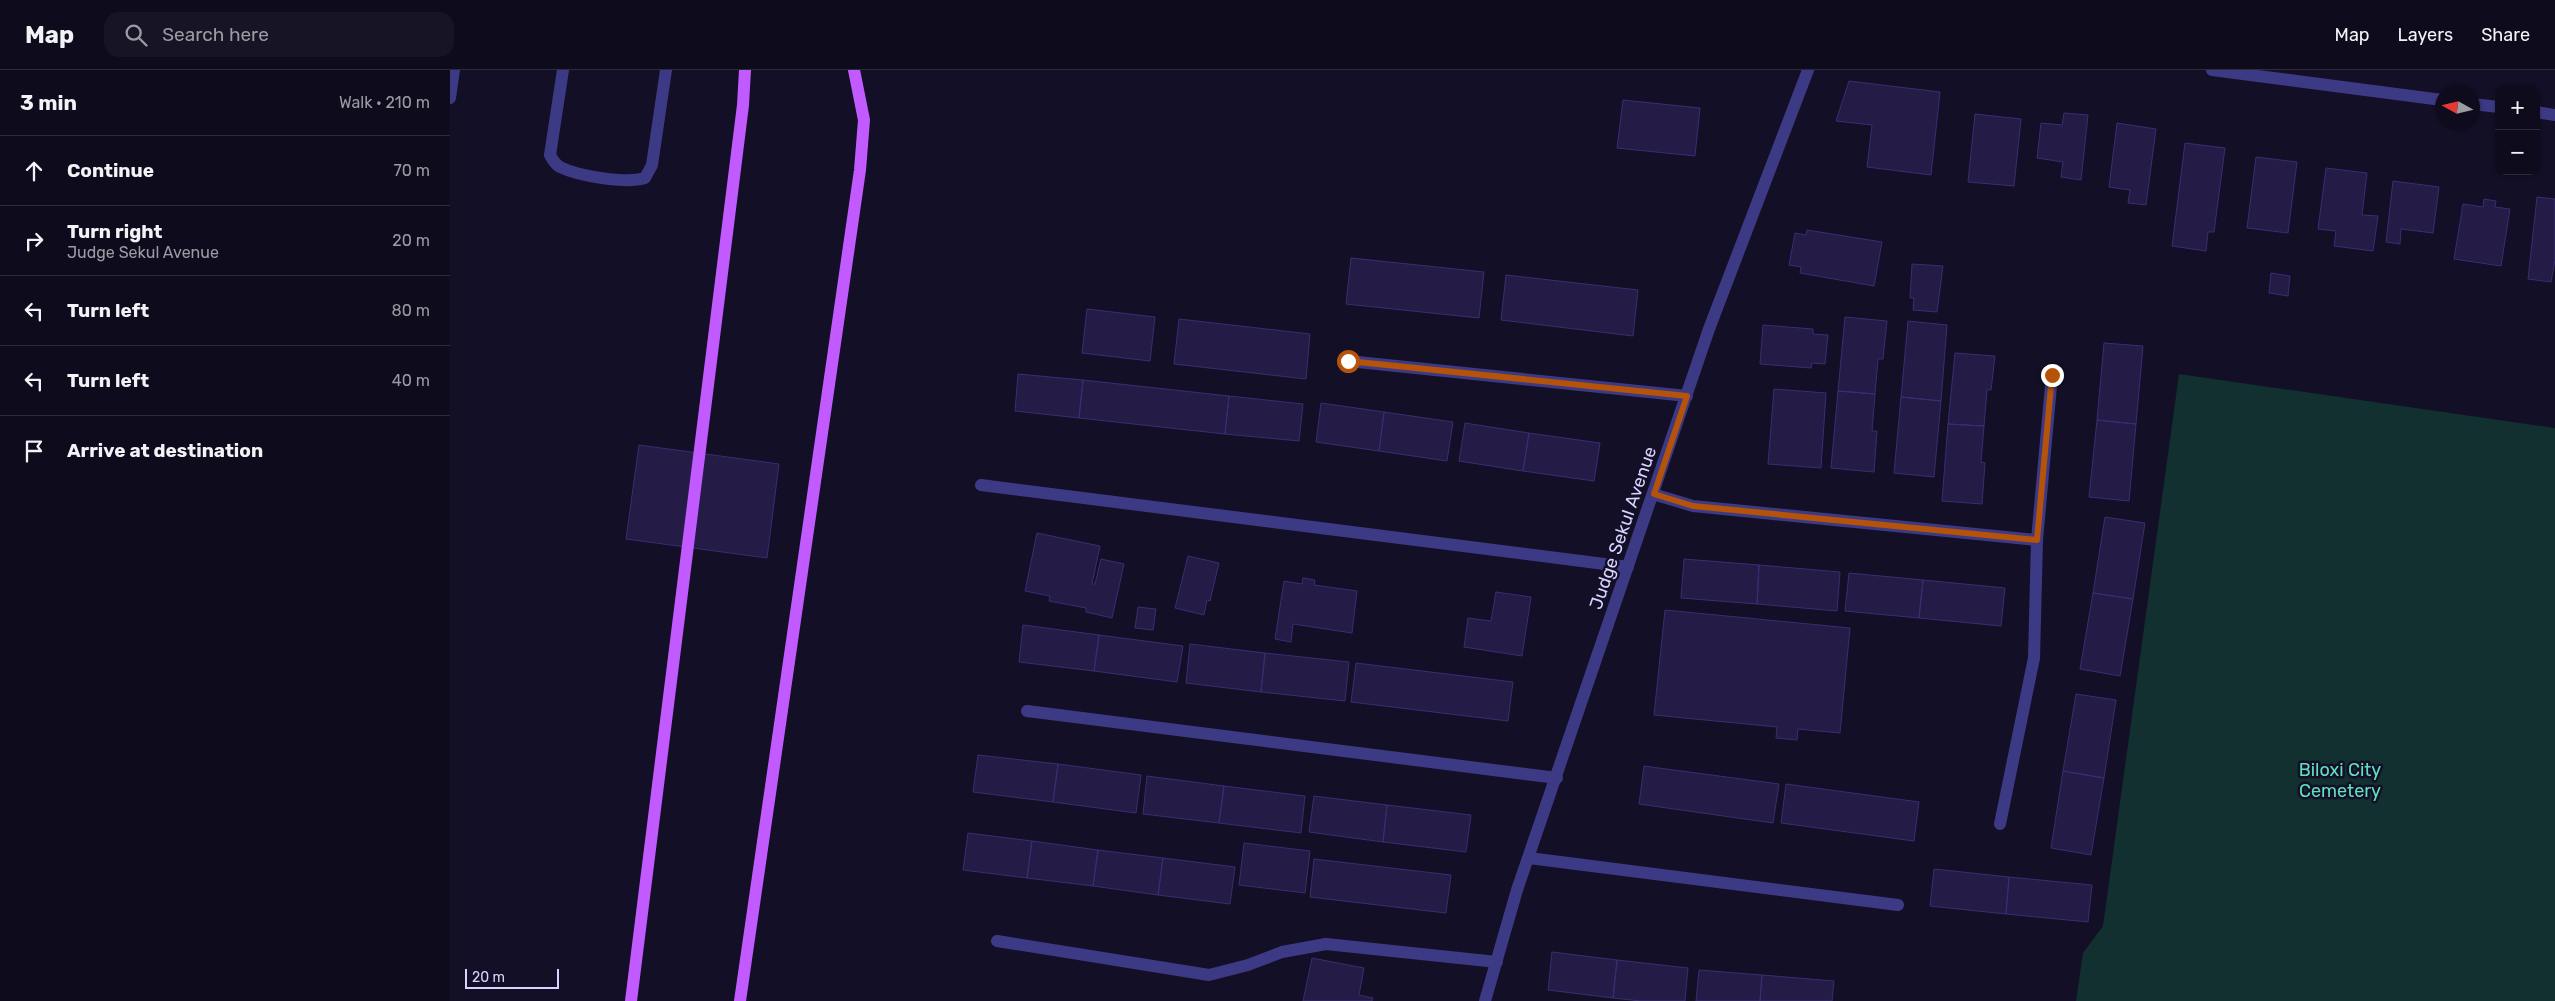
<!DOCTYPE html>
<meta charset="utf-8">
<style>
body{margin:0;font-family:Rubik,sans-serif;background:#171425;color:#f1f3f6}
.controls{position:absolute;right:15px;top:15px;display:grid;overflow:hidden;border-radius:10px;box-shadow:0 1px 4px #0004}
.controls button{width:45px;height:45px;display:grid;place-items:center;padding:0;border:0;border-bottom:1px solid #2e2b3b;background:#0e0b1c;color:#f1f3f6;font:25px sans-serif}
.compass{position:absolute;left:1985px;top:15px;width:45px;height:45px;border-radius:50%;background:#0e0b1c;box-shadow:0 1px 4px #0004;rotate:278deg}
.scale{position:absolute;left:15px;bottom:12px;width:94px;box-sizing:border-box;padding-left:5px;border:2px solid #d9d4ff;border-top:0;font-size:14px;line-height:18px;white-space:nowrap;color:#d9d4ff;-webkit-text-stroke:4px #130f26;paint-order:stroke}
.stop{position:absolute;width:15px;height:15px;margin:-11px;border:4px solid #b45309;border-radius:50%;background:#fff}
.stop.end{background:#b45309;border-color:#fff;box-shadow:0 1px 5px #0008}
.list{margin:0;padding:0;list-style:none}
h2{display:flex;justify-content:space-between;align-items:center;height:65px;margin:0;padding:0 20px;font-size:21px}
h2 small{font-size:16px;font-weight:400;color:#9b9ba3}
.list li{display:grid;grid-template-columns:32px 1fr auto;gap:15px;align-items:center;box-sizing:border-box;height:70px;padding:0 20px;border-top:1px solid #2e2b3b}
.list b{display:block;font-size:19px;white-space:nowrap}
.list p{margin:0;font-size:16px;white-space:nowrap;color:#9b9ba3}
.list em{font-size:16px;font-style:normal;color:#9b9ba3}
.icon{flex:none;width:28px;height:28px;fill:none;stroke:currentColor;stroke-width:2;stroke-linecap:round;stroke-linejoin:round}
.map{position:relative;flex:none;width:2105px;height:931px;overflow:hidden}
header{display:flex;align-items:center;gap:30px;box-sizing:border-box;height:70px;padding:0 25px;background:#0e0b1c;border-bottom:1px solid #2e2b3b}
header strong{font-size:24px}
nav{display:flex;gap:28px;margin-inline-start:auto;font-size:18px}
.search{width:350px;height:45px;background:#171425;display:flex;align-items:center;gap:12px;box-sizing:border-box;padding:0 18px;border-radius:15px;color:#9b9ba3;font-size:19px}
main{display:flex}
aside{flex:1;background:#0e0b1c}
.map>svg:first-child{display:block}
.green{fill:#12302f}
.building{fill:#241b47;stroke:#3b2d73}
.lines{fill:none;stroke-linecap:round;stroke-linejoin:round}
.minor{stroke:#3d3a85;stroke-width:12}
.major{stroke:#c25bff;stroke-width:12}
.route{stroke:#b45309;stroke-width:6}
.labels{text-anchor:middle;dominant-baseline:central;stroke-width:5;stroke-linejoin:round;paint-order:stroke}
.street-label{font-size:18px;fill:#d9d4ff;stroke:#130f26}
.park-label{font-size:18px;fill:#5fe0c0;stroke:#130f26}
</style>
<header>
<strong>Map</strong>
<div class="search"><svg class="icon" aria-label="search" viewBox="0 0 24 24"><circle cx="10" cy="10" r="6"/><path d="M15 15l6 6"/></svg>Search here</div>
<nav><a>Map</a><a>Layers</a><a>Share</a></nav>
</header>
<main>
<aside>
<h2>3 min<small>Walk · 210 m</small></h2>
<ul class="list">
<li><svg class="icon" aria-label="ahead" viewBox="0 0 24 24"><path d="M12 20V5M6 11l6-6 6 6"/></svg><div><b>Continue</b></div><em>70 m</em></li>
<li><svg class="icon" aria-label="right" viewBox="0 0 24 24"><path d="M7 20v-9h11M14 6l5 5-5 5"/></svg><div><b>Turn right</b><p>Judge Sekul Avenue</p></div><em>20 m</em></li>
<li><svg class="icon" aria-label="left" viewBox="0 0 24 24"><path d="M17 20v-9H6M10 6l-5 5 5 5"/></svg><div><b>Turn left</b></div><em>80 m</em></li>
<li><svg class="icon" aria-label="left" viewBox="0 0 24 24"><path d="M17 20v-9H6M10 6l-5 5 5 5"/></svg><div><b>Turn left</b></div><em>40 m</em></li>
<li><svg class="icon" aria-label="arrive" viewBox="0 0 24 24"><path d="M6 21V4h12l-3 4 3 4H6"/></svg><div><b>Arrive at destination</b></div></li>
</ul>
</aside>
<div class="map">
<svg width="2105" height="931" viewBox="0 0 2105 931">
<rect width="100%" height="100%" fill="#130f26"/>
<!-- green -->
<path class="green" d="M1729,304L2105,358V931H1626L1633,883L1653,856Z"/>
<!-- building -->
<path class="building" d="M1399,11L1490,22L1481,105L1417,97L1422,55L1386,51Z
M1173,30L1250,38L1245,86L1167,78Z
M1614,43L1638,45L1631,110L1611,107L1613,92L1587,88L1591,53L1612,55Z
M1525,44L1571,49L1564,116L1518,112Z
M1667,53L1706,59L1696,135L1678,133L1680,120L1659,117Z
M1735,73L1775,78L1764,162H1758L1756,181L1722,176Z
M1806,87L1847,92L1838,163L1797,158Z
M1876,98L1917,103L1912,145L1928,146L1923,181L1884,176L1886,161L1868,159Z
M1943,111L1989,117L1983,163L1951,159L1950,174L1936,172Z
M2087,127L2105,129V190L2101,212L2078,209Z
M2034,129L2046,131L2045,137L2060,139L2051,196L2004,189L2013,134L2033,137Z
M1357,160L1432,172L1424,216L1350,203L1351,197L1339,195L1345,163L1356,165Z
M901,188L1034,202L1029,248L896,234Z
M1462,194L1493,196L1487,242L1463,240L1464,228H1460Z
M1821,203L1840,206L1838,226L1819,223Z
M1056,205L1188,220L1183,266L1051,250Z
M637,239L705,247L700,291L632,283Z
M1395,247L1437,251L1433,289H1428L1425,324L1388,321Z
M729,249L860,264L856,309L724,294Z
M1458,251L1497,255L1491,331L1451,327Z
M1313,255L1363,259V264L1378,265L1375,294L1362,293L1361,298L1310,294Z
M1654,273L1693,276L1686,354L1647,350Z
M1505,283L1545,286L1541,320H1537L1534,356L1498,354Z
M568,304L633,310L629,348L565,341Z
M633,310L779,326L775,364L629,348Z
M1324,319L1376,323L1371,398L1318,394Z
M1388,321L1425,324L1422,361H1427L1424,402L1381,398Z
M779,326L853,334L849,371L775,364Z
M1451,327L1491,331L1484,407L1444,403Z
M871,333L934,342L929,381L866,372Z
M934,342L1003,352L997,391L929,381Z
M1647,350L1686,354L1679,431L1639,427Z
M1015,353L1079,363L1073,401L1009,391Z
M1498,354L1534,356L1531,392L1535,393L1532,434L1492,431Z
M1079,363L1150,373L1144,411L1073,401Z
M189,375L329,394L317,488L176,469Z
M1655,447L1695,453L1683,529L1643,523Z
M587,463L650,476L642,514H645L651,489L674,494L662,548L636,542V538L599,531L600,526L575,521Z
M738,486L769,493L760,531L757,530L754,545L725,538Z
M1234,489L1309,495L1307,534L1231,528Z
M1309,495L1390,502L1387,541L1307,534Z
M1399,503L1473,510L1469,548L1395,541Z
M853,508L865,510L864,515L907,521L902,563L843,554L841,572L825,569L834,511L852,514Z
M1473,510L1555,518L1551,556L1469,548Z
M1046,522L1081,527L1072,586L1014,577L1018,548L1041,551Z
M1643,523L1683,529L1670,606L1630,599Z
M688,537L706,539L703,560L685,558Z
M1215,540L1400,558L1390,663L1348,659L1347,670L1326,668L1327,657L1204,645Z
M573,555L649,565L644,601L569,592Z
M649,565L733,576L727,612L644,601Z
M740,574L815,583L811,622L736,613Z
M815,583L899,592L895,631L811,622Z
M906,593L1063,612L1058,651L901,632Z
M1626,624L1666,630L1654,708L1613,701Z
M528,685L608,694L603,732L523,722Z
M608,694L691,705L686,743L603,732Z
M1194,696L1329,714L1323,753L1189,734Z
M1613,701L1654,708L1641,785L1601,778Z
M697,706L774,716L769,753L693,744Z
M1336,714L1469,732L1464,771L1331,753Z
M774,716L855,726L851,763L769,753Z
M864,726L937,735L933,772L859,762Z
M937,735L1021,745L1016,782L933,772Z
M518,763L582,771L577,808L513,800Z
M582,771L648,780L643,816L577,808Z
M794,773L860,781L855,823L789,815Z
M648,780L713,788L708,825L643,816Z
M713,788L785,797L780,834L708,825Z
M864,789L1001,805L996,843L860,827Z
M1484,799L1559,807L1556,844L1480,836Z
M1559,807L1642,815L1638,852L1556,844Z
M1102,882L1167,890L1163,928L1098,920Z
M862,888L914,898L909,925L923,928L922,931H853Z
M1167,890L1238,898L1235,931H1191L1163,928Z
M1249,900L1312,905L1310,931H1246Z
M1312,905L1384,911L1382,931H1310Z"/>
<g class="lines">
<!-- minor -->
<path class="minor" d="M113,0L100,85C102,89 105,94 110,97C128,106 176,114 195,108L202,95L216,0
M1762,0L1992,30
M0,28L4,0
M2022,34L2049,37
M2086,42L2105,45
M898,291L1237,326
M531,415L1178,497
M1203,424L1243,436L1587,470L1602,305
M577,641L1107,708
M1550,754L1584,588L1587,470
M1079,788L1448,835
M547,871L759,905L798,895L832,882L876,874L1047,892
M1035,931L1067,820L1259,259L1358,0"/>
<!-- major -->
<path class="major" d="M181,931L293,35L295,0
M290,931L410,100L414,50L404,0"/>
</g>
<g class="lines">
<!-- route -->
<path class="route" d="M898,291L1237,326L1204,424L1243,436L1587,470L1602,305"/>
</g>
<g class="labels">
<!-- street labels -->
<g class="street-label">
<text transform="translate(1173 458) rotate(-71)">Judge Sekul Avenue</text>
</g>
<!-- park labels -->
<g class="park-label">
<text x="1890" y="700">Biloxi City<tspan x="1890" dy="21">Cemetery</tspan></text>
</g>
</g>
</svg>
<div class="controls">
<button>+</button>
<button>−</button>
</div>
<svg class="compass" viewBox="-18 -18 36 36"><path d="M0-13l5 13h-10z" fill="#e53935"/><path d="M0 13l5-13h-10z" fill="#9b9ba3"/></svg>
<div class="scale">20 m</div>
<div class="stop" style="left:898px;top:291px"></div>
<div class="stop end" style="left:1602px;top:305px"></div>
</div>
</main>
